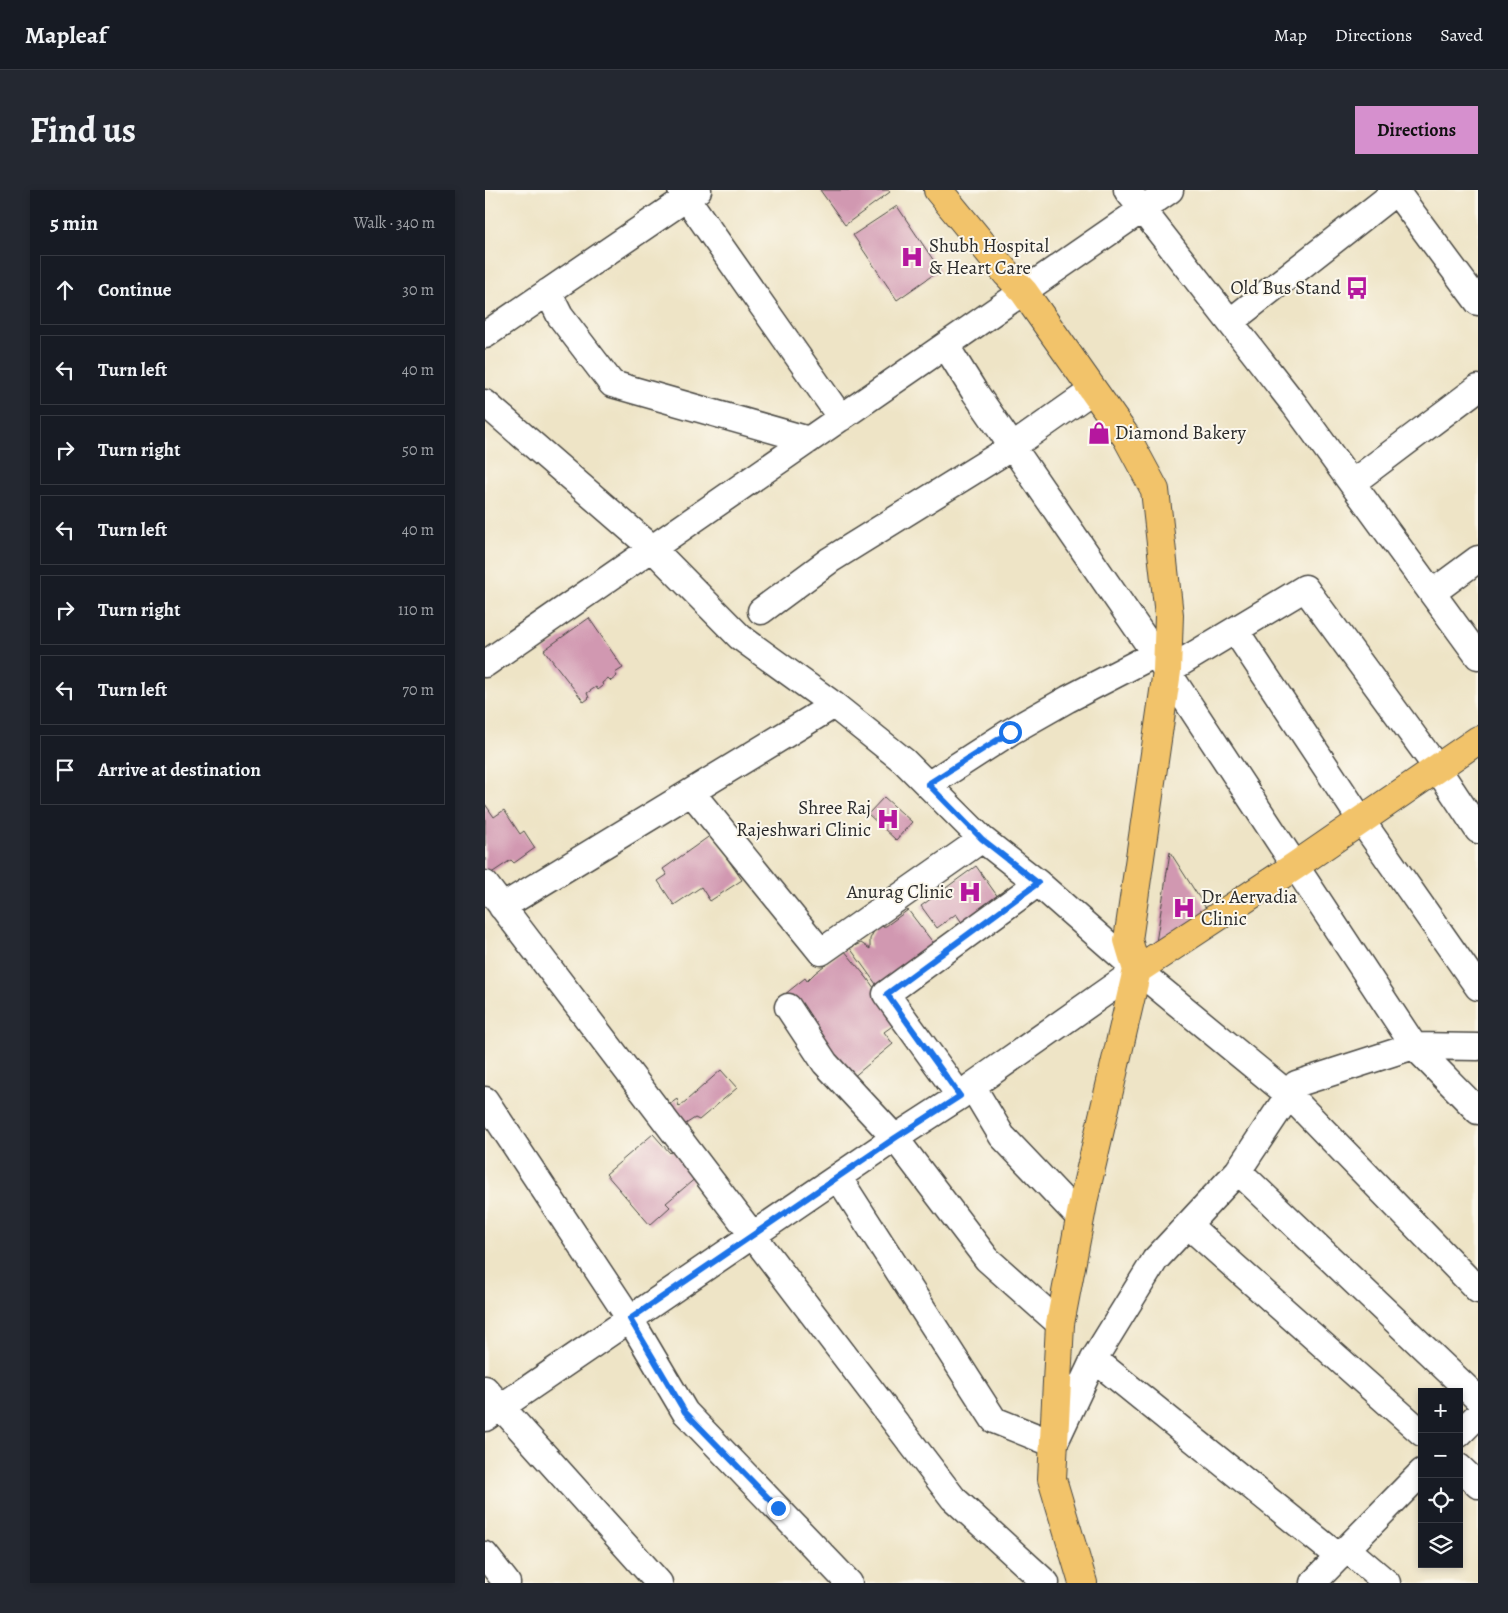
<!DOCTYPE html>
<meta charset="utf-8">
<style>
body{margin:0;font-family:Alegreya,serif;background:#242831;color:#f1f3f6}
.controls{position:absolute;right:15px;bottom:15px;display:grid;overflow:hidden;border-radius:0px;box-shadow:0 2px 8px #0003}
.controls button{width:45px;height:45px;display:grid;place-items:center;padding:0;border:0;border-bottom:1px solid #363941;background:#171b24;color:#f1f3f6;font:25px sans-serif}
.stop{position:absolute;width:15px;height:15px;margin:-11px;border:4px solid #1a73e8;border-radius:50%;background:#fff}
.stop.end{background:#1a73e8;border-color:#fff;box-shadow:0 1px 5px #0008}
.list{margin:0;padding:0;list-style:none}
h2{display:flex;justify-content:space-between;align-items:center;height:65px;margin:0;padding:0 20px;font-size:21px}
h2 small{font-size:16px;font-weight:400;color:#9ea1a6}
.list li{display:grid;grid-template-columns:32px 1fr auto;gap:15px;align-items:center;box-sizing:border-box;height:70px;margin:0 10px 10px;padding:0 10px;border:1px solid #363941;border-radius:0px}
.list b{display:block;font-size:19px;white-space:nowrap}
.list em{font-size:16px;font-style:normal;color:#9ea1a6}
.icon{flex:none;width:28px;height:28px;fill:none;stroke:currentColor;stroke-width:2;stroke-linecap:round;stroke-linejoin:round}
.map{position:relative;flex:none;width:993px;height:1393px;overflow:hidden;border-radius:0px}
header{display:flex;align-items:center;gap:30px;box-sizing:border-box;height:70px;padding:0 25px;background:#171b24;border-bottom:1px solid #363941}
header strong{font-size:24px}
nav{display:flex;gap:28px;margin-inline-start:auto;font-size:18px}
.intro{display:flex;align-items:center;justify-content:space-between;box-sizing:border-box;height:120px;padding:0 30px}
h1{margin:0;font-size:35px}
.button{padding:12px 22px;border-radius:0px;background:#d690ce;color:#111;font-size:18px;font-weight:700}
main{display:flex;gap:30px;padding:0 30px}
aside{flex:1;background:#171b24;border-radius:0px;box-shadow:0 2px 8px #0003}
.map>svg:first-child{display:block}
.building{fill:#d198b1}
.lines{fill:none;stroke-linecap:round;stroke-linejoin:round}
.minor-casing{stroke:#484742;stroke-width:29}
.major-casing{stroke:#484742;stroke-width:30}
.minor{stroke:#fff;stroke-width:26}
.major{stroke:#f2c36a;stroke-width:28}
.route{stroke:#1a73e8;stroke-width:6}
.labels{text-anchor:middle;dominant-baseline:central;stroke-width:4;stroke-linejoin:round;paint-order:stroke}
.poi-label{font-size:19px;fill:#2b2b2b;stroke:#fbf7ec;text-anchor:start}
</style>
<header>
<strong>Mapleaf</strong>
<nav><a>Map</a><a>Directions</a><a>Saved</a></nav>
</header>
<div class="intro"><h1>Find us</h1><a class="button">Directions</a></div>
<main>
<aside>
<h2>5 min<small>Walk · 340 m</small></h2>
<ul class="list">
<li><svg class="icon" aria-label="ahead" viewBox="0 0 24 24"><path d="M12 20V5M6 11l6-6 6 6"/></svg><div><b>Continue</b></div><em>30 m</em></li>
<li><svg class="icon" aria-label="left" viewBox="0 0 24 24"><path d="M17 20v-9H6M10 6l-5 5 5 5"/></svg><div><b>Turn left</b></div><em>40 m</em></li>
<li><svg class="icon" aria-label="right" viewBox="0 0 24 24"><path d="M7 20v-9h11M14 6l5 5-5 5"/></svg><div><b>Turn right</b></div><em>50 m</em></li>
<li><svg class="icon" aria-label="left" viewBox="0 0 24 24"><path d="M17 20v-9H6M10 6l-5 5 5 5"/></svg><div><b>Turn left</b></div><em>40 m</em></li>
<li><svg class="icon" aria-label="right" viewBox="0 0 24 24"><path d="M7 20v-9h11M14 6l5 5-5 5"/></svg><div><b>Turn right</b></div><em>110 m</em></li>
<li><svg class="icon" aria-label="left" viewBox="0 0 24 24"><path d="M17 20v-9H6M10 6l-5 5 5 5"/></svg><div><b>Turn left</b></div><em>70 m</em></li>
<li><svg class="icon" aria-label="arrive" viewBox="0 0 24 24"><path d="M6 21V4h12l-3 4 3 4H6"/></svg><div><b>Arrive at destination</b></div></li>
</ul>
</aside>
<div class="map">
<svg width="993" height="1393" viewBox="0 0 993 1393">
<rect width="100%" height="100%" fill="#fbf7ec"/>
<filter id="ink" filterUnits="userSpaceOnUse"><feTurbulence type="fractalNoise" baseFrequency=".02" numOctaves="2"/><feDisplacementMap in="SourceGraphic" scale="10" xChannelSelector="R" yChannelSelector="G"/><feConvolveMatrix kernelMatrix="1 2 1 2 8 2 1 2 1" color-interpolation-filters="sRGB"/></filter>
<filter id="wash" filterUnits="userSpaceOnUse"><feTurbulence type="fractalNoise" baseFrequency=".0096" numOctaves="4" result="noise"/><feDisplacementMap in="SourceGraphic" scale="20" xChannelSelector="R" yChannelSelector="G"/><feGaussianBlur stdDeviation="1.12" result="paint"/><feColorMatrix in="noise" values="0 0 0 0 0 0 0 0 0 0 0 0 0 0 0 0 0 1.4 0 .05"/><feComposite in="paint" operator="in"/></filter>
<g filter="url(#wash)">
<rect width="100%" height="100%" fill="#eee4c6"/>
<g id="blocks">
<!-- building -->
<path class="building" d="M335,0H404L405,2L360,35Z
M412,16L455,80L412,110L368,45Z
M104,428L138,478L130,483L132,486L126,491L123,488L117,493L118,496L113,500L111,497L102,503L104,508L99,512L59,460Z
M399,607L427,632L411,650L383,624Z
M0,614L9,627L19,620L35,644L39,641L50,658L29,673L26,670L2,686L0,683Z
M226,645L257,690L225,711L216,697L189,715L173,691L182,685L178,679Z
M685,662L724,723L670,759Z
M491,676L518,714L482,740L471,724L452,738L436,716Z
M423,720L453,759L396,801L365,758L376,753L385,759V749L391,737L401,736Z
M359,760L382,788L413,832L399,842L408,854L367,888L299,805L320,788L322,791L330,783Z
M236,880L252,898L214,930L210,928L199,935L185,914L192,909L194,917Z
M168,944L185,963L189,960L212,987L181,1013L185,1017L165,1035L121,984Z"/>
</g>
</g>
<g filter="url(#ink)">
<use href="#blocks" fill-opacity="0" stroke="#484742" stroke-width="1"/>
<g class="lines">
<defs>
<path id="minor" d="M196,0L356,228
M642,0L809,214L993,466
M910,0L993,112
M63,102L75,126L127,194L324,250
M745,132L913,0
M0,145L213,0
M461,156L489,201L682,481L929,856L993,857
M0,213L167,358L255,447L349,515L419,571L497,649L553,693L652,780L804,905L993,1100
M867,293L993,198
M947,403L993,369
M276,421L345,370L527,257L608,200
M750,440L876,630L993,797
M0,474L685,0
M682,481L820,398L952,578L993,640
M443,595L525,542L583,509L670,464
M206,602L336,762L497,649
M0,694L468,1308L561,1393
M17,717L349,515
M303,817L340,873L410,948L502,1069L575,1134
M487,896L517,946L595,1028
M475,906L401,804L553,693
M0,910L145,1129L200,1222L364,1393
M993,921L929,856L811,894L753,981L993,1209
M353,987L509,1230L569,1254L609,1169L670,1070L753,981
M703,1035L937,1243
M609,1169L854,1367
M0,1199L174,1393
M0,1228L410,948L475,906L487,896L652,780
M974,1244L993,1225
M974,1277L993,1295
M862,1359L902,1393
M0,1365L22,1393
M828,1393L937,1282"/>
<path id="major" d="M453,0L522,84L539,102L642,248L670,300L684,425L682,481L643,750L652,780L599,1008L575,1134L567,1289L598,1393
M652,780L810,676L993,550"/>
</defs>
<!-- minor casing -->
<use href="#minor" class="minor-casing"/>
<!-- major casing -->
<use href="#major" class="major-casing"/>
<!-- minor -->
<use href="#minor" class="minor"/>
<!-- major -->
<use href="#major" class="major"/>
</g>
</g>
<g class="lines" filter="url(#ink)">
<!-- route -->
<path class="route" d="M293,1318L200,1222L145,1129L410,948L475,906L402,804L553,693L497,649L443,594L525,542"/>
</g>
<!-- icons -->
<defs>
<symbol id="hospital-bare" viewBox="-9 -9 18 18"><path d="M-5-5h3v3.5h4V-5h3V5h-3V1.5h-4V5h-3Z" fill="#b5179e" stroke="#fbf7ec" stroke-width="2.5" paint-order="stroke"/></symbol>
<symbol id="bus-bare" viewBox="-9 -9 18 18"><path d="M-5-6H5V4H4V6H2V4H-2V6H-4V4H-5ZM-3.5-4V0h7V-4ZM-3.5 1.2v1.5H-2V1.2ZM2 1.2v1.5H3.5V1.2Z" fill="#b5179e" stroke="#fbf7ec" stroke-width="2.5" paint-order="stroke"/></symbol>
<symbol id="shop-bare" viewBox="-9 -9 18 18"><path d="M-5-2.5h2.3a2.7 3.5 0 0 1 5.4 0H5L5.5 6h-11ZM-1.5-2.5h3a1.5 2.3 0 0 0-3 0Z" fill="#b5179e" stroke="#fbf7ec" stroke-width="2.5" paint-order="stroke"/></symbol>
</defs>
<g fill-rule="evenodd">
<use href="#hospital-bare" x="411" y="51" width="32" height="32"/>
<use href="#bus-bare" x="856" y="82" width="32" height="32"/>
<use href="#shop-bare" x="598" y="227" width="32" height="32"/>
<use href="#hospital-bare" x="387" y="613" width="32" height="32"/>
<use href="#hospital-bare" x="469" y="686" width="32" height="32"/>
<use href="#hospital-bare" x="683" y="702" width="32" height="32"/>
</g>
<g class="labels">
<!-- poi labels -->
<g class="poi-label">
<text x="444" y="56">Shubh Hospital<tspan x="444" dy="22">&amp; Heart Care</tspan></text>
<text x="856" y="98" text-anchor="end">Old Bus Stand</text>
<text x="630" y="243">Diamond Bakery</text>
<text x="386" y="618" text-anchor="end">Shree Raj<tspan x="386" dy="22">Rajeshwari Clinic</tspan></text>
<text x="468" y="702" text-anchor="end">Anurag Clinic</text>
<text x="716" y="707">Dr. Aervadia<tspan x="716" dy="22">Clinic</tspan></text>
</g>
</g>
</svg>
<div class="controls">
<button>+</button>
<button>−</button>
<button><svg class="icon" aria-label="locate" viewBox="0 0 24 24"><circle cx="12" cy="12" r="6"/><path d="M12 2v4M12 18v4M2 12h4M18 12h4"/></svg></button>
<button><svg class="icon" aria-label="layers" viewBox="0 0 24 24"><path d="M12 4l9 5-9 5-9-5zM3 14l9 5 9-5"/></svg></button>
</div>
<div class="stop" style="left:525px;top:542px"></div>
<div class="stop end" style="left:293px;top:1318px"></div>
</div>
</main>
